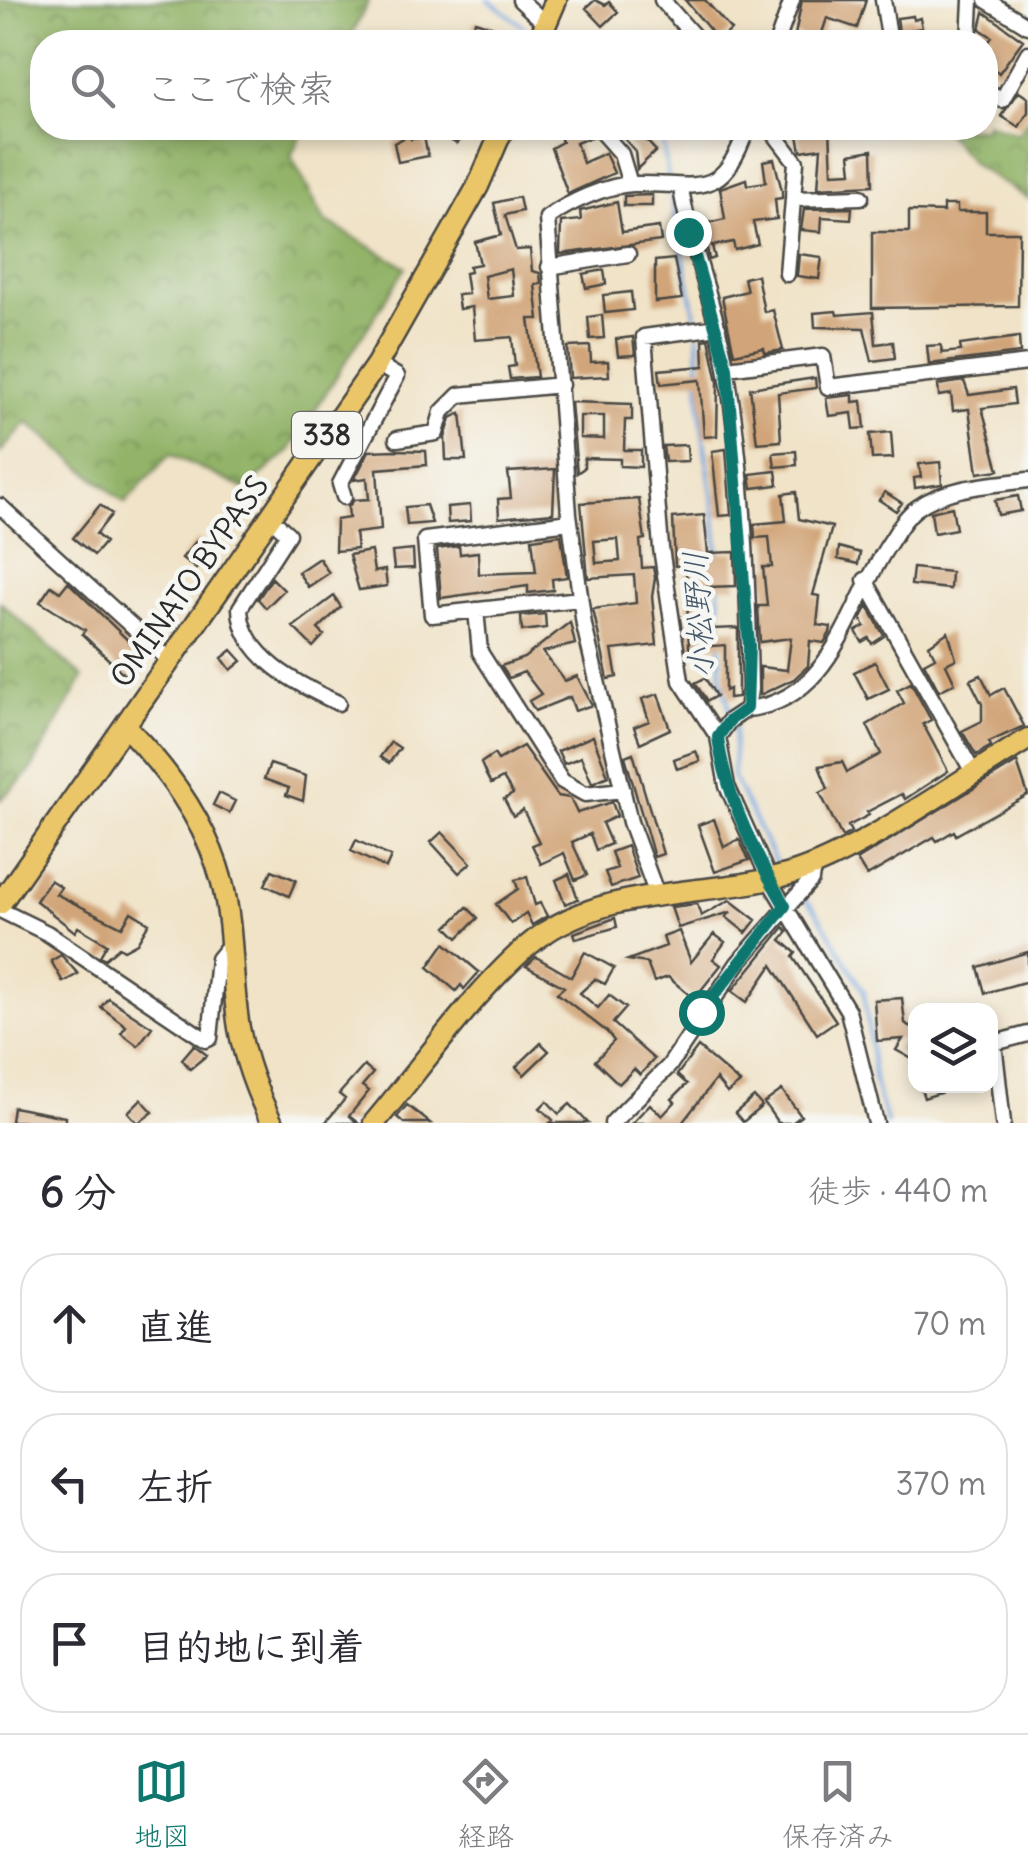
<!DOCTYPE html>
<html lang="ja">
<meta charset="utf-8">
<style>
body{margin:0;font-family:Delius,"Klee One",sans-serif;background:#f2f2f3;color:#2b2b33}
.controls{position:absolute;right:30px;bottom:30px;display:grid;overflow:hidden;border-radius:20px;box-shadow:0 5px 15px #0003}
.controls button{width:90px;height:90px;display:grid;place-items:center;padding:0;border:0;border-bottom:2px solid #e1e1e2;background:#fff;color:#2b2b33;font:50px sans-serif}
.stop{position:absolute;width:30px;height:30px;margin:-22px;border:8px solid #0f766e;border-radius:50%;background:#fff}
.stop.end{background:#0f766e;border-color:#fff;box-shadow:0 2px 10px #0008}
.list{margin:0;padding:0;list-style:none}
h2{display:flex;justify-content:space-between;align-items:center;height:130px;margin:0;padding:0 40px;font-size:42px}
h2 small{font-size:32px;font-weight:400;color:#7c7c81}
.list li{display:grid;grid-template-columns:65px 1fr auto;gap:30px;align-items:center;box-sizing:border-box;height:140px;margin:0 20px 20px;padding:0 20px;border:2px solid #e1e1e2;border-radius:40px}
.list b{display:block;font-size:38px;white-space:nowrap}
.list em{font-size:32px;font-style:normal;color:#7c7c81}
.icon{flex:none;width:55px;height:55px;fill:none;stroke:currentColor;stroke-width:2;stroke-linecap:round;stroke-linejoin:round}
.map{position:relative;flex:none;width:1028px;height:1123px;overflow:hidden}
.search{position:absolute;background:#fff;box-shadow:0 5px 15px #0003;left:30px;right:30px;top:30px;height:110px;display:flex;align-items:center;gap:25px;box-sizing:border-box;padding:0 35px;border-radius:40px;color:#7c7c81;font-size:38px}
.sheet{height:610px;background:#fff}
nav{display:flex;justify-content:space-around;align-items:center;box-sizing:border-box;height:140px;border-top:2px solid #e1e1e2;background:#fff;font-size:28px;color:#7c7c81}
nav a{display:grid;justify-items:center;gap:5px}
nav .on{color:#0f766e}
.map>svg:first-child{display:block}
.forest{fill:url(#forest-crowns);stroke:#5e6f49;stroke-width:2.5}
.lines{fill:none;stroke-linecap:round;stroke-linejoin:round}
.stream{stroke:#74a6df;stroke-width:4}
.building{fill:#d1a579;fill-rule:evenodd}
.minor-casing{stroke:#494743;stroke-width:19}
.highway-casing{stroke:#494743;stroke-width:25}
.minor{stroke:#fff;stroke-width:14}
.highway{stroke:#ebc669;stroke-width:20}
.route{stroke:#0f766e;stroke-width:12}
.labels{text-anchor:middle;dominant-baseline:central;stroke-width:9;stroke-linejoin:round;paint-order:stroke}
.shield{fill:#f6f6f2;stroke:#686867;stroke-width:2.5}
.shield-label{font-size:28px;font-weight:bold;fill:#2b2b2b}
.street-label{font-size:30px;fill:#2b2b2b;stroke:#f6f6f2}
.water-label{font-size:32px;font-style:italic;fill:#45566a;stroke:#f6f6f2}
</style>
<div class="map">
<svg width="1028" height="1123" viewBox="0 0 1028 1123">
<defs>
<pattern id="forest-crowns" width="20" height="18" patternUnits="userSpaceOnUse" patternTransform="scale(2.5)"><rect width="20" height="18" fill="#92b367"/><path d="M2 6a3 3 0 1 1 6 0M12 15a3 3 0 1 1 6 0" fill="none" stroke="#779255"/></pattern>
</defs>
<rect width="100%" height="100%" fill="#f6f6f2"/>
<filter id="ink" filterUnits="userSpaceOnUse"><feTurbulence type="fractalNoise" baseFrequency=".01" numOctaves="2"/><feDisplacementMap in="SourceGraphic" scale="20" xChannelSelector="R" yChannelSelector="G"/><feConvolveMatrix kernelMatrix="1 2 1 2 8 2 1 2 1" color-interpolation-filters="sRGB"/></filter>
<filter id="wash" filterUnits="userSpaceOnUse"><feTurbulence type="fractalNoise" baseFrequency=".0048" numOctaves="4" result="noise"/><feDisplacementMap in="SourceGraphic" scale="40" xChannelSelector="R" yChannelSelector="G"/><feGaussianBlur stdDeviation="2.25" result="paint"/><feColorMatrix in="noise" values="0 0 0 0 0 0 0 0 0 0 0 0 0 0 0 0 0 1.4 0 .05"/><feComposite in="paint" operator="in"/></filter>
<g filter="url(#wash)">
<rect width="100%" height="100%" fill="#f0e3c8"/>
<!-- forest -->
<path class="forest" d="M0,0H369L348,42H42V128H305L291,156L325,221L406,267L289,451L245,489L170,454L125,503L27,422L0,453Z
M1028,119V199L974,165L942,128H986V122L1018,134Z
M0,602L83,678L29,773L0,800Z"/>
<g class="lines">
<!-- stream -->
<path class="stream" d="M489,0L523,26
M660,128L669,182
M670,191L697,324
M698,334L699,369
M699,379C699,440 717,497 718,558
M719,582L720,632
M720,642L721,679L732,716
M735,725L733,777L779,869
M787,881L816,911L864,991L875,1085L887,1123"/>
</g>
<g id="blocks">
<!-- building -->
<path class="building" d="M595,0L605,5L609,2L618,12L603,26L586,8Z
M685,0H705L731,30L719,41Z
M802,0H866L857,28L827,18L819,42L795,35Z
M984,12L1023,40L999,73L986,63V46L992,37L980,29Z
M913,16L914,20L920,18L922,28L899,32L897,18Z
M475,21L494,27L490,39L471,33Z
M1019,92L1028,98V112L1019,127L1001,116Z
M451,128H467L457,144L445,137Z
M587,128L591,137L576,143L583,163L605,153L614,173L568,194L551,148L562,142L559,133Z
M615,128H635L656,151L637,169L635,151Z
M830,128L832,173L852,172L850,154L872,150L873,185L818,188L821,148L801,151L797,130Z
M410,135L411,139L424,137L428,156L398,162L394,143Z
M774,159L782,191V198L775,199L777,219L753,222L758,244L735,250L733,242L712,246L715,258L709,260L703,224L725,219L720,188L746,179L747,185L766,182L763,161Z
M652,195V206H624V196Z
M519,197L522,211L505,215L516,250L530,249L532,271L540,273L541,284L535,285L539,319H529L537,377L510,379L508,367L515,366L512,337L475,340L472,307L459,309L457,295L468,294L465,273L470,272L469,266L480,264L475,242L501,235L494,203ZM511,269L514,296L487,299L484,276Z
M617,202L622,232L659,227L661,241L560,254L561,222L581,220L580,211Z
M943,205H957V212H986V232H1019L1018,306L872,308V232H909V211L943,212Z
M852,208L851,219L822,217L821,232L801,230L804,209Z
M799,254L822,257L819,279L797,276Z
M674,259L682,299L655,302V261Z
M604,270L606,284L586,288L583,274Z
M757,275L764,312L773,310L783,350L765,353L764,348L734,354L722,297L747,291L744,278Z
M631,292L633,310L605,313L603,295Z
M836,311L837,315L873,312L876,344L893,342L895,358L872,361L864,328L815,327L814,313Z
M602,315L604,338L590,339L588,317Z
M633,337L635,355L618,356L616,339Z
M1019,337L1020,353L929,364L927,346L941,345L942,353L961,351L960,345Z
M709,339L718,382L717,436L704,437L700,380L661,384L659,370L704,366L703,340Z
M590,346L591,362L608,361L609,376L570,378L568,347Z
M815,378L816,388L778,393L781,441L757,443L750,388Z
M964,381L969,395L1013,389L1015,404L982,408L999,470L978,473L969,409L953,411L951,394L939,396L938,385Z
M853,395V402L862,401L865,428L854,429L852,413L829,416L826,398Z
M571,402L632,404V420H625L624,450H641V467L620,466V459L584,458V468L577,473ZM580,416H604V439L580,438Z
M461,413L466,460H446L445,438L451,418Z
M891,432L893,458L872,459L870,434Z
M687,445L688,461L665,462L663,446Z
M726,449L731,515L719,516L712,451Z
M396,450L426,451L427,465L377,469L381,530L355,533L357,549L335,551L336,520L349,518L348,507L354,500L369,499L367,478L354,480L369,451Z
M796,451L797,465L775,467L773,453Z
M940,462L942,484L915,488L914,478L921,477L919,464Z
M555,469L553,513L499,518L498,499L511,498L508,472Z
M776,471L778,485L752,488L750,474Z
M796,492L799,519L832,527L813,595L820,596L817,625L831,627L830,633L824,643L810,641L808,666L794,679L760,695V667L787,670L791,638L760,642L758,606H767L763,567H772L769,537L755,538L754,524L786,521L783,494Z
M885,492L902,503L896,511L879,500Z
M1018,496L1021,511L998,515L995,500Z
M639,499L645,539L640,540L642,568L653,567L655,578L652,597L657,645L612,650L617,677L608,679L593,609L636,603L634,575L588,578L581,503ZM618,539L620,561L596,563L594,541Z
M100,505L112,514L96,534L105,542L94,555L73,538Z
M426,505L432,523L407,525L405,507Z
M470,505L471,521L448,523L447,507Z
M952,507L956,529L934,533L931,512Z
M704,515L708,553L735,552L736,586L707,587L712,629L738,628V697L729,698V689L725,691V645L689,648L686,565L675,566L673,518Z
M561,535L567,577L552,579L553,590L528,593V586L441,598L437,549L459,546L460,554L478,552L479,574L536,572L532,539Z
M197,540L210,551L196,569L182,558Z
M839,547L860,553L858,564L838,559Z
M413,550L414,568L394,569L392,552Z
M371,551L374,572L385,570L387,586L359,590L349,555Z
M319,558L329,573L308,587L298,572Z
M913,568L951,572L950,589L911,585Z
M272,578L284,590L266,608L258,599Z
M68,582L144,656L128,678L82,634L85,630L40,602L51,586L60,592Z
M334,596L341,607L318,629L324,635L313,647L293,627Z
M868,606L884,636L872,644L869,638L862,642L856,631L865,626L861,619Z
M545,614L546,628L522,631L521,616Z
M570,622L575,644L543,652L565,681L577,676L592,705L575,711L570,697L535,711L529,701L541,694L524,672L509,678L501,666L524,658Z
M948,632L956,659L946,664L955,683L939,691L924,663L935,657L929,645Z
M232,650L242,661L231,670L222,658Z
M875,662L889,689L868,699L854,672Z
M981,675L991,695L1004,688L1024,726L989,742L991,746L976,755L962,731L982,721V704L970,680Z
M705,678L716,696L707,701L695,683Z
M911,683L931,720L923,724L948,771L905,799L902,794L867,812L869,815L848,826L851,832L842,837L820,793L828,789L819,766L842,762L847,772L881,754L867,725L904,703L897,690Z
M658,694L670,729L640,743L634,727L649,721L642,699Z
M593,736L608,776L592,783L581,757L564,764L558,751Z
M391,742L400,748L389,763L380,757Z
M523,746L558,796L570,798L577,813L612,802L617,816L602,823L611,844L596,850L590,834L572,842L587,875L575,880L564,853L541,864L532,845L539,842L523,810L513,816L504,799L513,794L503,778L491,784L486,775L481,763L494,754L498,760Z
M696,751L700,761L677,769L674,759Z
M633,753L663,854L654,857L625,756Z
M1017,762L1028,795L956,835L954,831L937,841L934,837L867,876L857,860Z
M270,764L306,776L303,801L286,795L289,788L264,779Z
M219,793L235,801L229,813L213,805Z
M714,819L724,847L739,839L749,860L715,872L698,825Z
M442,832L471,863L459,873L431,842Z
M356,840L391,857L386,868L351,851Z
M627,846L638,878L611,887L605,872L617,868L611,852Z
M272,870L296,880L289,896L265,885Z
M569,874L578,899L565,904L556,880Z
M527,877L535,905L540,903L547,916L532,925L526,913L511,924L496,904L518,889L515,880Z
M50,880L61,887L56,894L122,927L131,912L149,923L137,943L124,950L119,947L105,959L100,956L107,944L78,927L75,932L36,901Z
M730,900L756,920L746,933L726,917L731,912L678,928L671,907L697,904L701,916Z
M467,907L478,918L458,938L447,927Z
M615,918L617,927L576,939L574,933Z
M784,927L788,932L781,940L796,953L793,957L836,1021L817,1034L772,965L747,1002L732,991Z
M679,931L691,962L714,934L725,942L713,959L721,965L694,999L668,977L654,982L647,963L628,960L666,946L663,937Z
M445,943L479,972L464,989L461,985L456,991L428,967Z
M585,952L614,968L605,984L595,979L580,993L598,1008L609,995L626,1008L613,1023L654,1059L640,1075L634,1069L619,1084L595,1061L614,1041L607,1032L557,993L564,987L526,966L536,957L571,977Z
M1028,952V981L985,993L978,967Z
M61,955L78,974L63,982L51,961Z
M108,998L152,1027L138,1046L121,1033L126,1026L101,1007Z
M902,998L905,1023L910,1027L916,1018L912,1059L896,1050L903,1039L877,1041L874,1000Z
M541,1043L549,1051L524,1075L516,1067Z
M194,1045L207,1055L190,1069L182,1059Z
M698,1047L740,1083L727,1093L716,1079L682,1123H632L650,1104L662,1116L675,1102L672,1099L687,1084L677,1075Z
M364,1066L373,1073L362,1086L369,1091L349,1116L358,1123H325L345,1099L339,1094Z
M920,1086H955L956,1088L924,1098Z
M782,1090L801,1116L792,1123H778L764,1103Z
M754,1097L762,1106L743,1122L735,1113Z
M141,1099L153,1112L138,1123L128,1112Z
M547,1101L559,1114L570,1104L588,1123H550L553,1120L540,1108Z
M407,1105L430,1123H404L397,1117Z
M13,1107L65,1117V1123L11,1121Z"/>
</g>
</g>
<g filter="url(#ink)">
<use href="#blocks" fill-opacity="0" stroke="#494743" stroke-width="2.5"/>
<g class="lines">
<defs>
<path id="minor" d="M520,0L546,24
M662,0L699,42
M883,0L890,42
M986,0L1028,26
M777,42L792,0
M969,42L971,0
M986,90L1002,100L1028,53
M598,128L621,154L630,184
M770,128L796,162L787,274
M681,189C691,250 716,306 726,367C744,472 748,584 750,689L747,709L729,721L718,737
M795,199L861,197
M549,267L628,254
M718,327L644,337L661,548L681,681L718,737L727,786L772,885L848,1011L876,1123
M727,368L823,356L828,387L1028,363
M397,439L436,433L442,412L459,395L561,385
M344,497L340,484L397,376L377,364
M0,506L170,661
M270,518L288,534L240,608C241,657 299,685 338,703
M570,522L425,540L432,615L580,599
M865,580L973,772
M476,610L480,652L562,781L585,794L623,790
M747,709C833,701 848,605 889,544C897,532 905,516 917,508C947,486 992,485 1028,480
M657,895L630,822L584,625L569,514L547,218C568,203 606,185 633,184C696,182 721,204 747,128
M0,910L47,933L206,1040L210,1038L218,959L231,943
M612,1123L669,1066L738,963L811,880L813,866
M1003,1123L994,1043L1028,1034"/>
<path id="highway" d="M538,42L556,0
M125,726C168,770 206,821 222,882C234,930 231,980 239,1028C245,1061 257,1093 272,1123
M0,904L377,364L478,186L503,128
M374,1123C420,1069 482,981 535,940C607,884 707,898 790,874C861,853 962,778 1028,739"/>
</defs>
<!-- minor casing -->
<use href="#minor" class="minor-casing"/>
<!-- highway casing -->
<use href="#highway" class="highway-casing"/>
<!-- minor -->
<use href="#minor" class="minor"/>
<!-- highway -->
<use href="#highway" class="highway"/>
</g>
</g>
<g class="lines" filter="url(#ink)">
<!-- route -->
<path class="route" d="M688,232L727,368L749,646L747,708L729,721L718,737C725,795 756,857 785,906L701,1012"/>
</g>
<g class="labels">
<!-- shield labels -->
<rect class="shield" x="292" y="412" width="70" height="46" rx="8"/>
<g class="shield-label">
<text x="327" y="435">338</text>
</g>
<!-- street labels -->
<g class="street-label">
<text transform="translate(189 581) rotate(-55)">OMINATO BYPASS</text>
</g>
<!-- water labels -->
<g class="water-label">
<text transform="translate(698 615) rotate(-93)">小松野川</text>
</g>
</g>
</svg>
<div class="controls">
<button><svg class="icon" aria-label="layers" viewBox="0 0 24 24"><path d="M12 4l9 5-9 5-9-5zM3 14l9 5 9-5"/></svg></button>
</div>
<div class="stop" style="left:701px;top:1012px"></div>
<div class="stop end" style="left:688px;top:232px"></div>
<div class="search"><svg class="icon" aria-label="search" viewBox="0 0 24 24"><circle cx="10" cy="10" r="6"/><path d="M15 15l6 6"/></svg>ここで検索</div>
</div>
<section class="sheet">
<h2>6 分<small>徒歩 · 440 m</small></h2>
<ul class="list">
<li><svg class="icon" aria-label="ahead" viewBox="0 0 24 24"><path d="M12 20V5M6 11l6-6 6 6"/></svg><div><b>直進</b></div><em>70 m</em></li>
<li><svg class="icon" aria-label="left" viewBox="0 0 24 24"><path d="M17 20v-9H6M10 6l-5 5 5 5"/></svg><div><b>左折</b></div><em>370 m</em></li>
<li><svg class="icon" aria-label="arrive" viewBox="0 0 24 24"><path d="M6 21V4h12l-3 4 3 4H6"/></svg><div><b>目的地に到着</b></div></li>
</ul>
</section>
<nav>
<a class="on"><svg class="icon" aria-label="map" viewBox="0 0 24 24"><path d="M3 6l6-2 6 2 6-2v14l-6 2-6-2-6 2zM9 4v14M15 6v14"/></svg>地図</a>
<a><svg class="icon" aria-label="directions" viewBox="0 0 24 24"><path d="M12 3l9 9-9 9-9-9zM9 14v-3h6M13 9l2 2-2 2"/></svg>経路</a>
<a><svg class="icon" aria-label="saved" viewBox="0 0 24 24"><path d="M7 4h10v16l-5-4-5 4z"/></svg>保存済み</a>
</nav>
